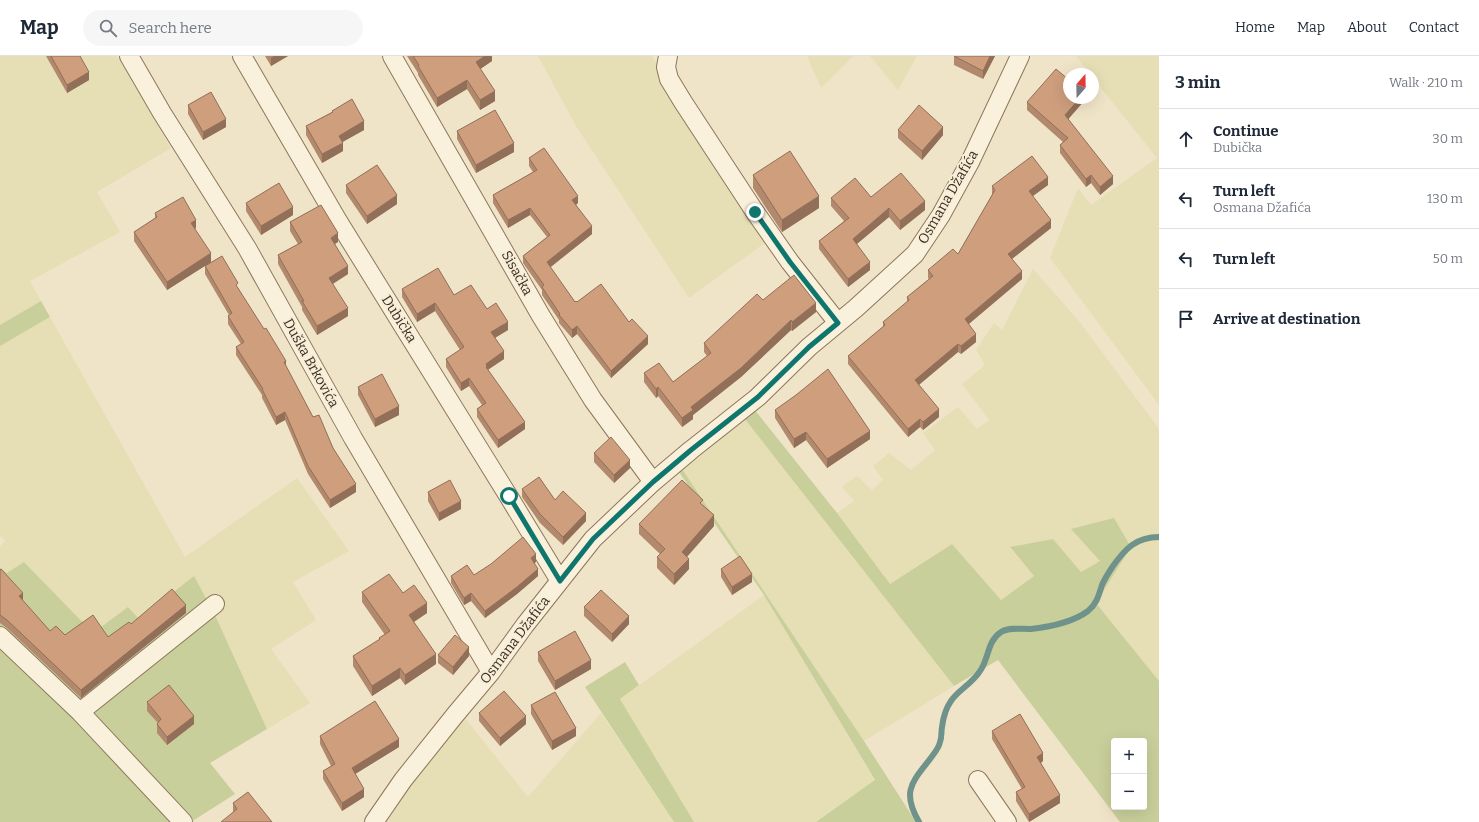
<!DOCTYPE html>
<meta charset="utf-8">
<style>
body{margin:0;font-family:Bitter,serif;background:#f6f6f7;color:#1f2937}
.controls{position:absolute;right:12px;bottom:12px;display:grid;overflow:hidden;border-radius:4px;box-shadow:0 4px 16px #0002}
.controls button{width:36px;height:36px;display:grid;place-items:center;padding:0;border:0;border-bottom:1px solid #e0e1e3;background:#fff;color:#1f2937;font:20px sans-serif}
.compass{position:absolute;left:1063px;top:12px;width:36px;height:36px;border-radius:50%;background:#fff;box-shadow:0 4px 16px #0002;rotate:20deg}
.stop{position:absolute;width:12px;height:12px;margin:-9px;border:3px solid #0f766e;border-radius:50%;background:#fff}
.stop.end{background:#0f766e;border-color:#fff;box-shadow:0 1px 4px #0008}
.list{margin:0;padding:0;list-style:none}
h2{display:flex;justify-content:space-between;align-items:center;height:52px;margin:0;padding:0 16px;font-size:17px}
h2 small{font-size:13px;font-weight:400;color:#747a83}
.list li{display:grid;grid-template-columns:26px 1fr auto;gap:12px;align-items:center;box-sizing:border-box;height:60px;padding:0 16px;border-top:1px solid #e0e1e3}
.list b{display:block;font-size:15px;white-space:nowrap}
.list p{margin:0;font-size:13px;white-space:nowrap;color:#747a83}
.list em{font-size:13px;font-style:normal;color:#747a83}
.icon{flex:none;width:22px;height:22px;fill:none;stroke:currentColor;stroke-width:2;stroke-linecap:round;stroke-linejoin:round}
.map{position:relative;flex:none;width:1159px;height:766px;overflow:hidden}
header{display:flex;align-items:center;gap:24px;box-sizing:border-box;height:56px;padding:0 20px;background:#fff;border-bottom:1px solid #e0e1e3}
header strong{font-size:19px}
nav{display:flex;gap:22px;margin-inline-start:auto;font-size:14px}
.search{width:280px;height:36px;background:#f6f6f7;display:flex;align-items:center;gap:10px;box-sizing:border-box;padding:0 14px;border-radius:22px;color:#747a83;font-size:15px}
main{display:flex}
aside{flex:1;background:#fff}
.map>svg:first-child{display:block}
.farmland{fill:#e6deb5}
.green{fill:#c9cf9b;fill-rule:evenodd}
.lines{fill:none;stroke-linecap:round;stroke-linejoin:round}
.stream{stroke:#6f938a;stroke-width:6}
.minor-casing{stroke:#8d765c;stroke-width:20}
.minor{stroke:#faf1dc;stroke-width:18}
.wall{fill:#b2896c}
.shaded-wall{fill:#916f58}
.building{fill:#cf9f7d;stroke:#916f58}
.route{stroke:#0f766e;stroke-width:5}
.labels{text-anchor:middle;dominant-baseline:central;stroke-width:4;stroke-linejoin:round;paint-order:stroke}
.street-label{font-size:14px;fill:#3d2e20;stroke:#f7eed8}
</style>
<header>
<strong>Map</strong>
<div class="search"><svg class="icon" aria-label="search" viewBox="0 0 24 24"><circle cx="10" cy="10" r="6"/><path d="M15 15l6 6"/></svg>Search here</div>
<nav><a>Home</a><a>Map</a><a>About</a><a>Contact</a></nav>
</header>
<main>
<div class="map">
<svg width="1159" height="766" viewBox="0 0 1159 766">
<rect width="100%" height="100%" fill="#f0e4c8"/>
<!-- farmland -->
<path class="farmland" d="M0,0H117L171,92L97,136L120,176L30,225L41,245L0,269Z
M538,0H652L766,186L689,242L576,70Z
M807,0H853L821,32Z
M870,0H917L898,34Z
M1076,0H1159V349L1050,202L1078,132L1091,149L1157,102L1093,22V18H1090Z
M1033,213L1079,265L1159,373V625L1096,547L1131,491L1071,473L1100,505L1081,516L1053,483L1010,492L1034,520L1001,544L952,488L890,528L837,457L854,445L842,431L857,420L872,434L883,424L873,410L889,397L911,414L935,394L923,377L958,351L977,373L989,364L962,328L985,309L976,294L994,267L1002,274Z
M50,261L185,501L297,422L349,495L293,526L316,564L271,593L310,647L267,673L214,557L139,563L93,577L0,511V490L5,485L0,480V290Z
M744,362L954,630L864,685L682,413Z
M764,539L875,725L816,766H694L620,643Z
M601,657L674,766H385L400,743L449,680L465,662L528,741Z"/>
<!-- green -->
<path class="green" d="M41,245L50,261L0,290V269Z
M754,353L837,457L890,528L952,488L1001,544L1034,520L1010,491L1053,483L1081,516L1100,505L1071,473L1114,462L1131,491L1096,547L1159,625V766H1120L998,604L954,630L744,362ZM1114,685H1144V751H1114Z
M682,413L864,685L916,766H816L875,724L764,539L679,416Z
M24,506L93,577L128,551L139,563L194,520L214,557L267,673L210,707L235,738L191,766H0V511L7,517Z
M625,606L639,629L620,643L694,766H674L585,631Z"/>
<g class="lines">
<!-- stream -->
<path class="stream" d="M919,766C900,733 914,725 933,699C936,695 939,691 940,686C942,681 941,676 942,671C943,663 946,652 951,645C957,635 973,627 980,615C989,603 987,585 1001,576C1009,571 1021,573 1031,573C1049,571 1073,566 1088,555C1097,548 1099,538 1102,529C1105,522 1109,516 1113,510C1125,493 1136,481 1159,481"/>
<defs>
<path id="minor" d="M129,0L162,57L247,192L353,382L491,616
M242,0L338,165L509,441L560,525
M392,0L541,260L593,344L653,426
M668,0L666,11L669,23L683,46L755,156L790,206L838,267
M0,580L80,656L183,766
M80,656L215,548
M978,724L1007,766
M374,766L403,724L455,659L491,616L525,569L593,483L653,426L691,394L758,341L809,291L856,252L915,198L941,159L970,106L1020,0"/>
</defs>
<!-- minor casing -->
<use href="#minor" class="minor-casing"/>
<!-- minor -->
<use href="#minor" class="minor"/>
</g>
<!-- wall -->
<path class="wall" d="M46,0H80L89,24L67,37Z
M265,0H288L271,10Z
M407,0H492V5L480,13L495,45L480,54L467,33L437,51L418,19V17Z
M954,0H995L983,23L954,9Z
M1084,42V45L1068,63L1113,128L1100,139L1091,127L1086,131L1060,97V89L1063,86L1027,54V46Z
M188,49L226,71L203,84L188,58Z
M332,55L364,74L342,86L343,95L322,107L306,79V70L332,56Z
M898,74L943,79L922,104L898,82Z
M457,75L514,96L476,117L457,83Z
M529,102L578,147L576,149L592,178L550,211L575,246H577L629,266L648,288L611,322L577,278L572,282L559,267V264L542,239V234L523,207V200L547,181L530,159L508,172L493,147V139L533,116L529,110Z
M753,119L819,152L782,176L753,132Z
M346,129L397,148L367,168L346,137Z
M1048,129L1032,140L1051,172L1012,203L1022,223L969,268L976,286L961,298L958,296L919,329L939,361L923,374L920,371L908,381L848,308V300L883,271V266L907,246V241L929,223L928,222V214L958,198L992,139V130Z
M871,141L925,154L900,174L889,161L857,188L870,214L848,231L819,193V185L844,165L831,150V142Z
M246,147L293,159L261,179L246,155Z
M155,157L196,172L195,173L211,206L167,234L134,185V176L155,162Z
M290,166L338,186L335,188L348,218L333,228L348,260L317,279L302,254V251L278,208V199L298,188L290,175Z
M205,210L238,232L286,311L313,361L333,392L356,436L330,452L308,418L285,364L276,369L262,342V339L236,299V291L241,288L228,268V260L229,259L205,218Z
M402,233L454,239L487,253L508,274L495,282L504,303L488,314L525,373L498,392L477,361V353L482,349L469,330L461,335L446,311V303L460,294L435,255L417,266L402,241Z
M763,244L816,256L792,275L791,274L741,321L693,359V363L682,371L658,340L656,342L644,326V317L673,326L707,300L704,296V287Z
M358,331L399,359L375,371L358,339Z
M775,354L870,383L827,412L806,384L794,392L775,362Z
M594,397L630,412L614,427L594,406Z
M522,433L586,465L563,489L540,467L522,441Z
M428,436L461,453L439,465L428,445Z
M703,449L714,470L687,501L689,513L674,529L657,512V501L660,498L639,478V468Z
M536,506L534,507L538,520L517,538L485,562L471,545L464,549L451,527V520L474,519Z
M721,513L752,526L732,539L721,521Z
M0,514L23,545L50,575L65,579L108,581L131,568L186,557L81,642L7,572L0,567Z
M362,536L403,537L427,557L414,566L436,608L405,629L400,622L372,640L353,610V600L379,584V582L385,579L362,546Z
M584,551L629,568L612,586L584,560Z
M538,596L591,613L555,634L538,605Z
M438,599L469,600L453,619L438,607Z
M147,646L194,668L167,689L157,677V668L158,667L147,655Z
M531,649L576,680L552,694L531,658Z
M479,657L526,668L500,690L479,665Z
M992,675L1043,705L1041,707L1060,747L1029,766L1016,745V736L1022,733L992,683Z
M320,680L399,691L355,718L364,741L342,755L323,723V715L331,710L320,688Z
M233,747L272,766L233,756Z"/>
<!-- shaded-wall -->
<path class="shaded-wall" d="M274,0H288L271,10V2Z
M485,0H492V5L476,16V6Z
M990,0H995L983,23V15Z
M89,16V24L67,37V29Z
M467,24V33L437,51V42Z
M495,35V45L480,54V44Z
M1080,42H1084V45L1065,67V59Z
M226,63V71L203,84V76Z
M364,65V74L339,88V80Z
M943,71V79L922,104V95Z
M343,87V95L322,107V98Z
M514,87V96L476,117V109Z
M1091,119V127L1086,131V123Z
M1113,120V128L1100,139V131Z
M1048,121V129L1029,143V135Z
M397,139V148L367,168V160Z
M578,140V147L572,152V144Z
M819,140V152L782,176V164Z
M925,145V154L900,174V165Z
M293,151V159L261,179V170Z
M530,152V159L508,172V164Z
M889,152V161L853,191V183Z
M196,164V172L191,175V167Z
M1051,164V172L1008,206V198Z
M592,170V178L547,214V206Z
M338,177V186L331,190V182Z
M211,197V206L167,234V226Z
M870,206V214L848,231V223Z
M348,210V218L329,230V222Z
M1022,215V223L965,271V263Z
M435,247V255L417,266V258Z
M816,247V256L792,275V266Z
M348,252V260L317,279V270Z
M791,264V274L741,321L693,359V363L682,371V362L691,351Z
M508,266V274L491,284V276Z
M577,270V278L572,282V274Z
M976,278V286L961,298V290Z
M648,280V288L611,322V315Z
M958,288V296L915,332V324Z
M504,295V303L487,314L486,308Z
M286,305V313L284,306Z
M469,322V330L461,335V327Z
M658,331V340L656,342V333Z
M399,350V359L375,371V363Z
M939,353V361L923,374V366Z
M285,356V364L276,369V361Z
M920,363V371L908,381V373Z
M525,366V373L498,392V384Z
M870,375V383L827,412V403Z
M806,376V384L794,392V383Z
M630,404V412L614,427V419Z
M356,428V436L330,452V444Z
M461,445V453L439,465V457Z
M586,457V465L563,489V481Z
M714,459V470L682,506V496Z
M536,498V506L531,510V502Z
M689,503V513L674,529V518Z
M538,513V520L517,538L485,562V555Z
M752,518V526L732,539V531Z
M23,537V545L19,540Z
M471,537V545L464,549V542Z
M427,547V557L409,569V559Z
M186,549V557L81,642V634Z
M629,560V568L612,586V578Z
M469,591V600L453,619V611Z
M436,598V608L405,629V619Z
M591,604V613L555,634V625Z
M400,612V622L372,640V630Z
M194,660V668L167,689V681Z
M526,660V668L500,690V682Z
M576,672V680L552,694V685Z
M399,683V691L352,720V712Z
M1043,697V705L1037,709V701Z
M364,733V741L342,755V747Z
M1060,739V747L1029,766V758Z"/>
<!-- building -->
<path class="building" d="M51,0H80L89,16L67,29Z
M413,0H485L476,6L495,35L480,44L467,24L437,42L418,10L419,9Z
M954,0H990L983,15Z
M1056,13L1069,24V42H1080L1065,59L1113,120L1100,131L1091,119L1086,123L1060,89L1068,82L1027,46Z
M211,36L226,63L203,76L188,49Z
M352,43L364,65L339,80L343,87L322,98L306,70L333,56L332,55Z
M919,49L943,71L922,95L898,74Z
M495,54L514,87L476,109L457,75Z
M544,92L578,140L572,144L592,170L547,206L575,246L576,245L577,246L601,228L629,266L632,263L648,280L611,315L577,270L572,274L559,259L560,258L542,231L544,229L523,200L550,179L530,152L508,164L493,139L537,114L529,102Z
M790,95L819,140L782,164L753,119Z
M1032,100L1048,121L1029,135L1051,164L1008,198L1022,215L965,263L976,278L961,290L958,288L915,324L939,353L923,366L920,363L908,373L848,300L885,269L883,266L909,244L907,241L933,220L928,214L953,193L958,198L995,134L992,130Z
M377,109L397,139L367,160L346,129Z
M901,117L925,145L900,165L889,152L853,183L870,206L848,223L819,185L849,162L831,142L855,122L871,141Z
M279,127L293,151L261,170L246,147Z
M183,141L196,164L191,167L211,197L167,226L134,176L157,161L155,157Z
M321,149L338,177L331,182L348,210L329,222L348,252L317,270L302,245H304L278,199L302,186L290,166Z
M222,200L238,227L236,229L264,273L266,272L286,305L284,306L313,361L319,359L333,392L356,428L330,444L308,410L285,356L276,361L262,333H263L236,291L244,286L228,260L232,257L205,210Z
M438,212L454,239L471,229L487,253L496,247L508,266L491,276L504,295L486,308L487,310L486,311L525,366L498,384L477,353L486,347L469,322L461,327L446,303L464,291L435,247L417,258L402,233Z
M794,219L816,247L792,266L791,264L741,312L691,351L693,354L682,362L658,331L656,333L644,317L659,307L673,326L711,297L704,287L757,238L763,244Z
M828,313L870,375L827,403L806,376L794,383L775,354L796,339Z
M382,318L399,350L375,363L358,331Z
M611,381L630,404L614,419L594,397Z
M539,421L555,444L563,435L586,457L563,481L540,458L522,433Z
M450,424L461,445L439,457L428,436Z
M682,424L703,444L700,447L714,459L682,496L689,503L674,518L657,501L665,493L639,468Z
M523,481L536,498L531,502L538,513L517,531L485,555L471,537L464,542L451,520L467,509L474,519L491,508Z
M740,500L752,518L732,531L721,513Z
M1,513L23,537L19,540L50,575L56,570L65,579L93,559L108,581L129,566L131,568L172,533L186,549L81,634L7,564L0,559V514Z
M389,518L403,537L414,529L427,547L409,559L436,598L405,619L400,612L372,630L353,600L380,583L379,582L390,575L362,536Z
M601,534L629,560L612,578L584,551Z
M575,575L591,604L555,625L538,596Z
M455,579L469,591L453,611L438,599Z
M169,629L194,660L167,681L157,668L161,663L147,646Z
M504,635L526,660L500,682L479,657Z
M555,636L576,672L552,685L531,649Z
M375,645L399,683L352,712L364,733L342,747L323,715L335,708L320,680Z
M1020,658L1043,697L1037,701L1060,739L1029,758L1016,736L1025,731L992,675Z
M248,736L272,766H221L237,753L233,747Z"/>
<g class="lines">
<!-- route -->
<path class="route" d="M509,440L560,525L593,483L653,426L691,394L758,341L809,291L838,267L790,206L755,156"/>
</g>
<g class="labels">
<!-- street labels -->
<g class="street-label">
<text transform="translate(948 141) rotate(-60)">Osmana Džafića</text>
<text transform="translate(517 217) rotate(61)">Sisačka</text>
<text transform="translate(399 263) rotate(58)">Dubička</text>
<text transform="translate(311 307) rotate(61)">Duška Brkovića</text>
<text transform="translate(515 584) rotate(-53)">Osmana Džafića</text>
</g>
</g>
</svg>
<div class="controls">
<button>+</button>
<button>−</button>
</div>
<svg class="compass" viewBox="-18 -18 36 36"><path d="M0-13l5 13h-10z" fill="#e53935"/><path d="M0 13l5-13h-10z" fill="#747a83"/></svg>
<div class="stop" style="left:509px;top:440px"></div>
<div class="stop end" style="left:755px;top:156px"></div>
</div>
<aside>
<h2>3 min<small>Walk · 210 m</small></h2>
<ul class="list">
<li><svg class="icon" aria-label="ahead" viewBox="0 0 24 24"><path d="M12 20V5M6 11l6-6 6 6"/></svg><div><b>Continue</b><p>Dubička</p></div><em>30 m</em></li>
<li><svg class="icon" aria-label="left" viewBox="0 0 24 24"><path d="M17 20v-9H6M10 6l-5 5 5 5"/></svg><div><b>Turn left</b><p>Osmana Džafića</p></div><em>130 m</em></li>
<li><svg class="icon" aria-label="left" viewBox="0 0 24 24"><path d="M17 20v-9H6M10 6l-5 5 5 5"/></svg><div><b>Turn left</b></div><em>50 m</em></li>
<li><svg class="icon" aria-label="arrive" viewBox="0 0 24 24"><path d="M6 21V4h12l-3 4 3 4H6"/></svg><div><b>Arrive at destination</b></div></li>
</ul>
</aside>
</main>
